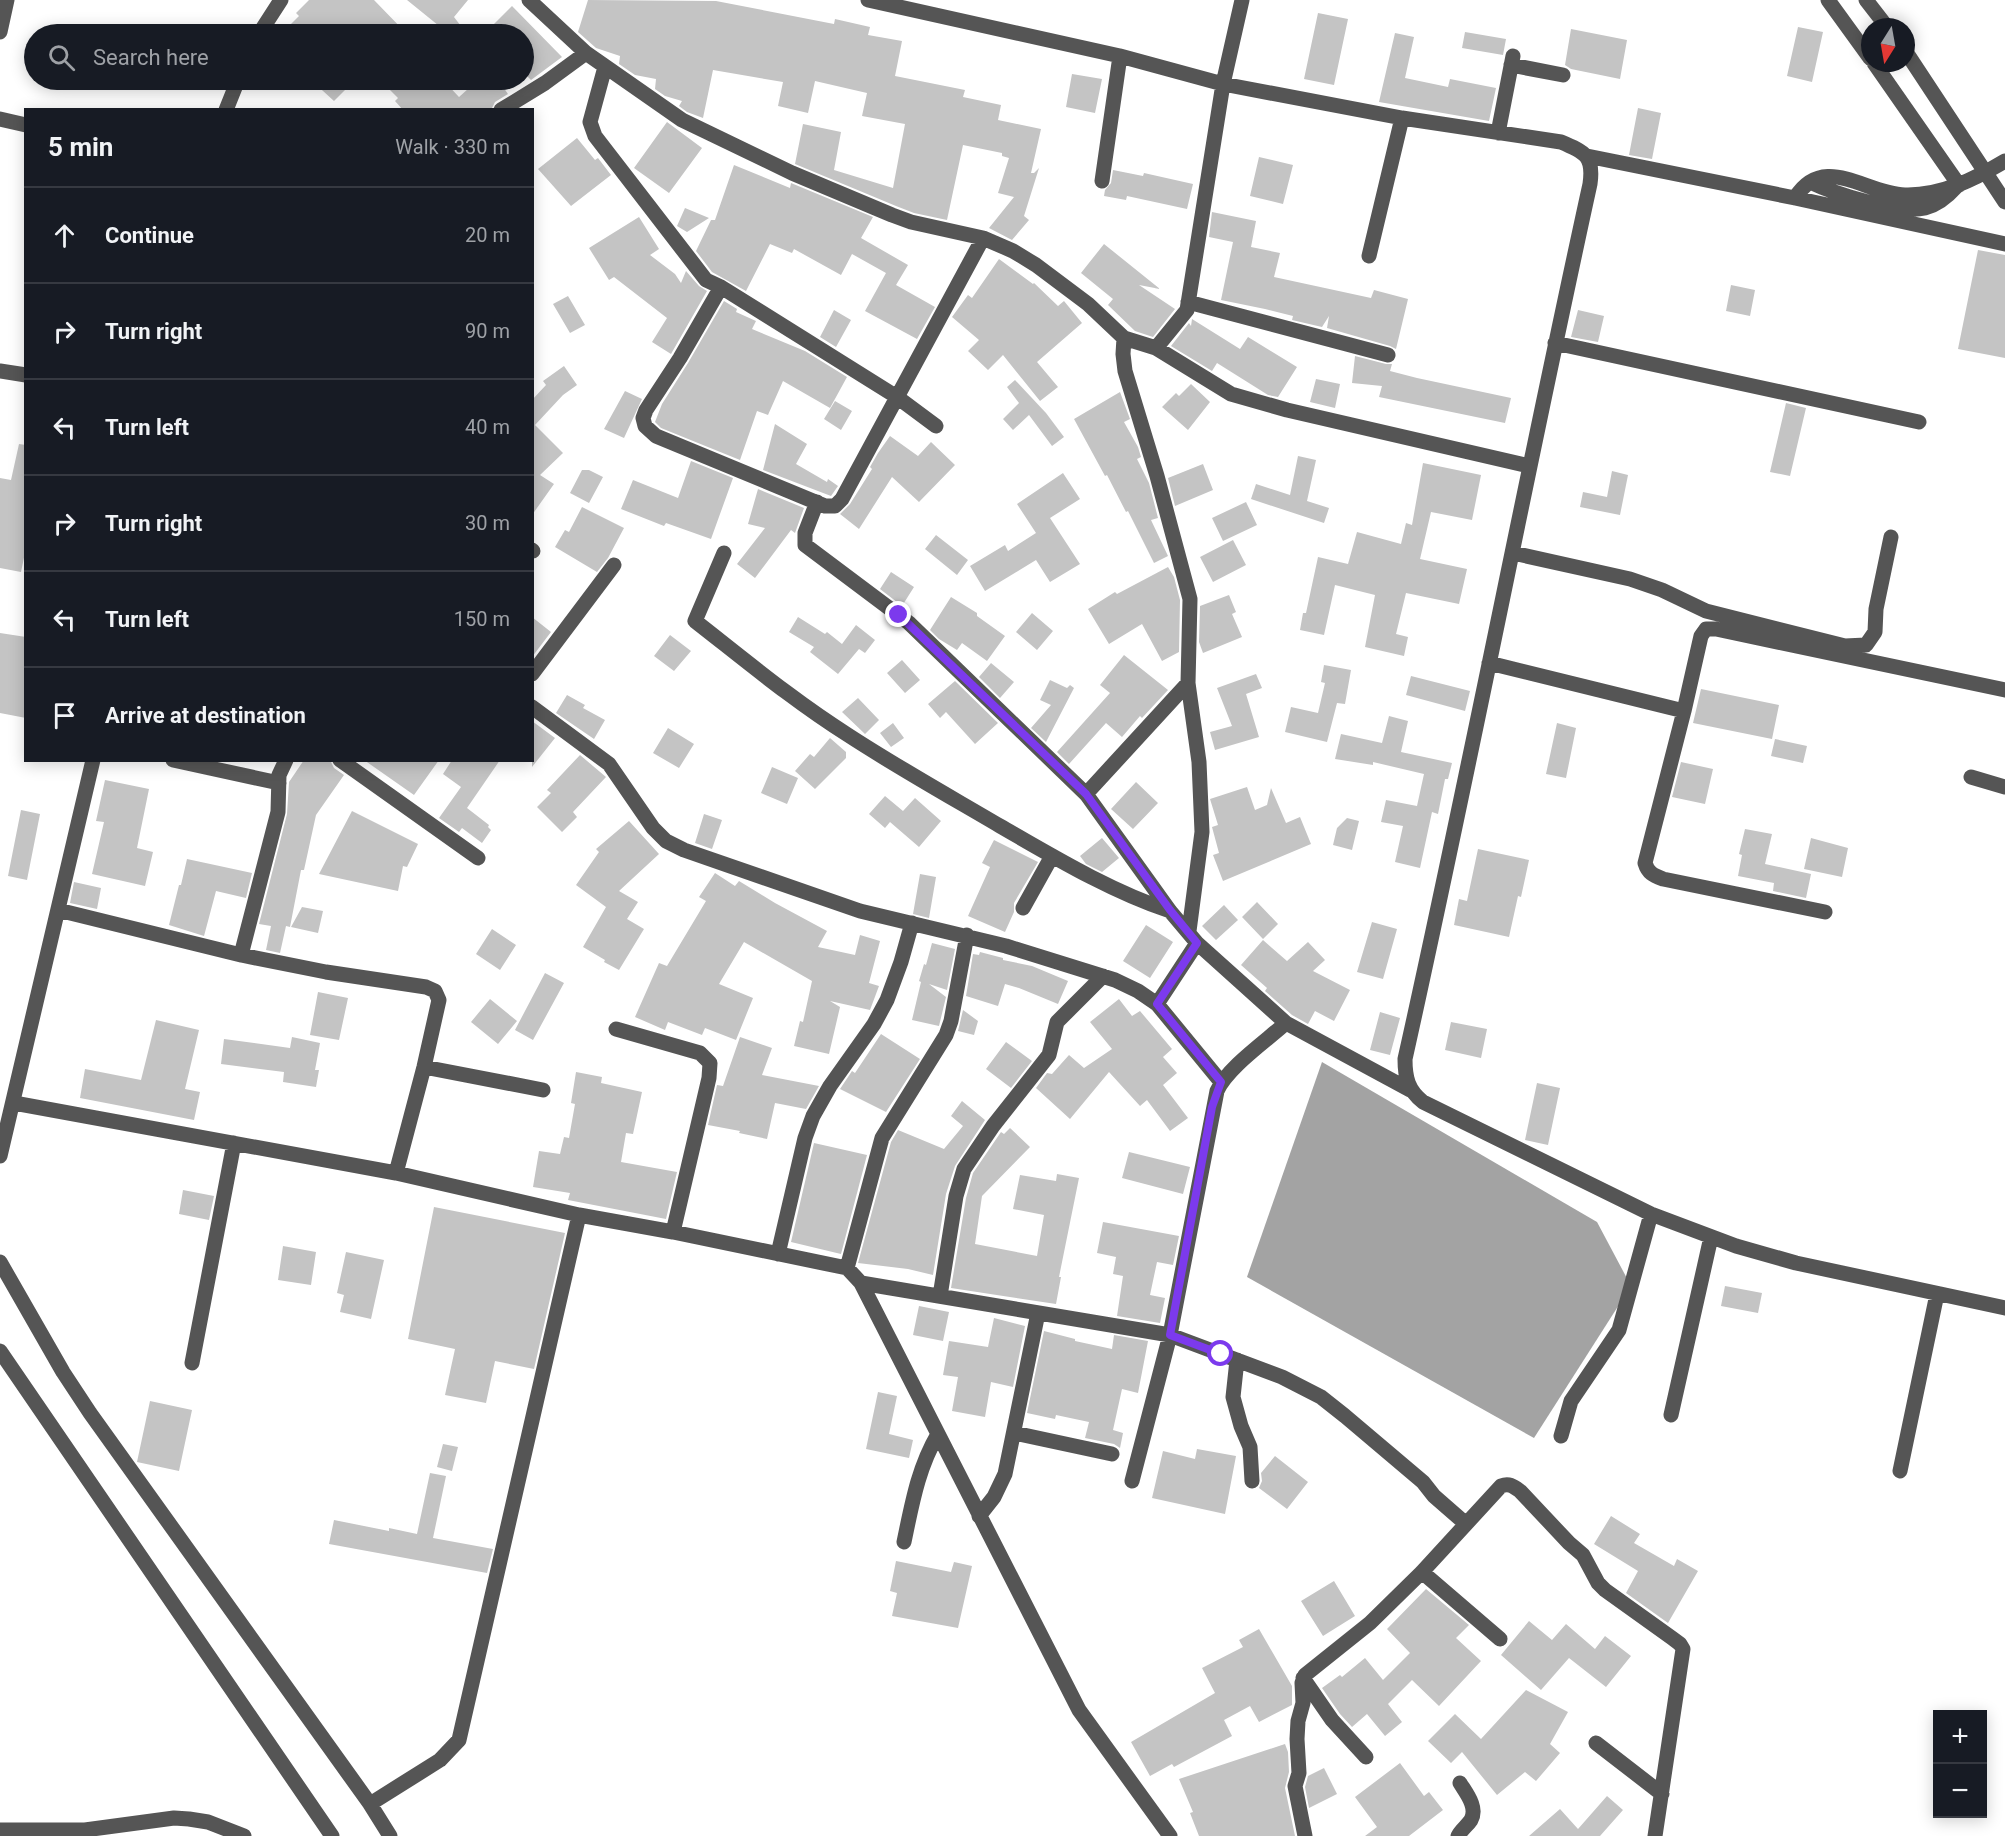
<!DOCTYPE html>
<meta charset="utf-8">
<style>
body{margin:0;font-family:Roboto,sans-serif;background:#20242c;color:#f1f3f6}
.controls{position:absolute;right:18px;bottom:18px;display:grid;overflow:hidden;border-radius:0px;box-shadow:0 3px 15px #0003}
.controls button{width:54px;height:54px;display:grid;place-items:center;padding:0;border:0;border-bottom:2px solid #363941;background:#171b24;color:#f1f3f6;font:30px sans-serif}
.compass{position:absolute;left:1861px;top:18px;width:54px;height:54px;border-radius:50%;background:#171b24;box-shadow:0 3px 15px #0003;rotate:191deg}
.stop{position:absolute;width:18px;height:18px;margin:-14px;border:4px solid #7c3aed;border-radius:50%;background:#fff}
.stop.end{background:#7c3aed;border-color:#fff;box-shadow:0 2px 6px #0008}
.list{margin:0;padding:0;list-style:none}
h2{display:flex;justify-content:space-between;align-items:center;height:78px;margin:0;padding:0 24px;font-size:26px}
h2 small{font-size:20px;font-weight:400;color:#9ea1a6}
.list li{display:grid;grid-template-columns:39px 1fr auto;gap:18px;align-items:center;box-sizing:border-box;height:96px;padding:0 24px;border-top:2px solid #363941}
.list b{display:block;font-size:22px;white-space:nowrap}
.list em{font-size:20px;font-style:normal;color:#9ea1a6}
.icon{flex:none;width:33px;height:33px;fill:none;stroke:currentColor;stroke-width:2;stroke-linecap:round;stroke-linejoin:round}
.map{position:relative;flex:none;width:2005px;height:1836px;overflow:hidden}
.search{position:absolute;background:#171b24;box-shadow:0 3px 15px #0003;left:24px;top:24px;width:510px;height:66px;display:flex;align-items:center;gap:15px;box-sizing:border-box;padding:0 21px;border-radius:33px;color:#9ea1a6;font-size:22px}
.panel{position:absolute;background:#171b24;box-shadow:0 3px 15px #0003;left:24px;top:108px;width:510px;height:654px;border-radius:0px}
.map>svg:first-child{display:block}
.water{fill:#a3a3a3}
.building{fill:#c4c4c4}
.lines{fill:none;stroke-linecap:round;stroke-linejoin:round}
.minor{stroke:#555;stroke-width:15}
.route{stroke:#7c3aed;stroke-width:8}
</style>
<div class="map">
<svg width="2005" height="1836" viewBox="0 0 2005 1836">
<rect width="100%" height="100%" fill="#fff"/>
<!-- water -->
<path class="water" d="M1322,1062L1597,1222L1631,1286L1534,1438L1247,1277Z"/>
<!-- building -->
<path class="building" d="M309,0H374L407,34H281L299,16L296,13Z
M407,0H468L454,17L467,34H449Z
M588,0L716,1L834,24L835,19L870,27L868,35L902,41L895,76L965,90L963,97L1001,105L998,120L1041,129L1031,173H1034L1039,168L1024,216L1029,220L1012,240L989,228L1014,197L998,193L1009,158L1002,156V153L963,145L947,220L914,213L896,206L795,164L803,124L841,132L834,170L893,188L905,124L862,116L867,93L815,81L808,113L778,106L783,82L713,70L703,118L687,112L679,106L682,101L665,96L655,89L656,79L635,75L619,64L620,56L596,48L578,32Z
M512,6L562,57L531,80L524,73V34H484Z
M1318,13L1348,19L1334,85L1304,79Z
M1798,27L1823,32L1812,82L1787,76Z
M1571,29L1627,40L1620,79L1571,69L1565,65Z
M1465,32L1506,39L1503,55L1462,48Z
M1395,33L1414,37L1405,78L1448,87L1450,79L1496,88L1489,121L1379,102Z
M1072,74L1102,79L1095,113L1066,107Z
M311,80H355L334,101Z
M380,80H443L459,97L478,80H498L508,94L495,102L491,110H403L395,101L398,98Z
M1638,108L1661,113L1652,159L1629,155Z
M667,122L702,148L669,193L634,168Z
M577,138L595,160L598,158L611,175L571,206L538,169Z
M1259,157L1293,165L1283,204L1250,196Z
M734,165L790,188L791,183L873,217L861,238L908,265L896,285L935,307L917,339L865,311L886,273L852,254L841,275L794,249L792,253L770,244L746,291L712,272L696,251L711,220H715Z
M1113,170L1143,176L1144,173L1193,184L1187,209L1127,196L1126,200L1104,196L1105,190L1111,183Z
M685,208L709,218L687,232L677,226Z
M1212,212L1256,221L1251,247L1280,253L1274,277L1371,298L1374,290L1408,299L1396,349L1390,346L1327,328L1329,316L1322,327L1292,320L1293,316L1265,309L1221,300L1233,242L1209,237Z
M639,217L659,249L650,255L675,274L681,283L686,271L699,286L707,291L671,354L652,342L667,318L614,277L609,280L589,248Z
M1104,244L1160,289L1139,285L1175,309L1153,337L1135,331L1108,305L1113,299L1081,273Z
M1978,250L2005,255V358L1958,349Z
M999,259L1033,284L1034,283L1058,306L1064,301L1082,323L1037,362L1058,387L1040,401L1003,355L988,370L968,351L979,340L952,317L968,295L972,298Z
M1731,285L1755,290L1750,316L1726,311Z
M568,296L585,325L570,333L553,304Z
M724,301L737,309L736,312L756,321L752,329L805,351L847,377L830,408L783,381L768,415L757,411L740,460L661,428L655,422L662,404L688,363Z
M834,310L851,320L836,347L820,337Z
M1578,310L1604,316L1598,342L1571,337Z
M1192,319L1240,349L1248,337L1297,367L1278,397L1268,395L1217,363L1212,371L1171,346L1189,323L1191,326Z
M1355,356L1386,364H1392L1390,371L1417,378L1511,398L1505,423L1379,397L1382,386L1352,383Z
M564,366L577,385L563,395L535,425L563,453L540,475L554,484L532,515V400L546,385L543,381Z
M1316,379L1340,384L1335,408L1310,402Z
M1015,380L1046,413L1064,437L1052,446L1029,415L1013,430L1003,419L1019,403L1007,387Z
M1191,384L1210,402L1188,430L1162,407L1176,393L1179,396Z
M625,391L642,399L624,438L604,429Z
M1120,392L1130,419L1124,422L1138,447L1141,457L1137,459L1149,483L1158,518L1151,520L1168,556L1154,563L1128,511L1126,512L1107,475L1105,476L1074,419Z
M835,401L852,411L841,430L824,419Z
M1786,403L1806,408L1790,476L1770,472Z
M775,424L807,444L796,464L827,482L828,479L838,486L831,496L763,470Z
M890,436L918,456L931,442L955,465L919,502L892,477L859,529L840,514L850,504L872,469L870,467L878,453Z
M19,444L26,445V548L21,572L0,568V478L11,480Z
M1298,456L1316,460L1307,501L1329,508L1324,523L1251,499L1256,484L1290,495Z
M691,461L733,478L711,539L666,523L664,526L621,509L633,480L678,498Z
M1423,463L1481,475L1472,520L1431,512L1420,559L1467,569L1459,604L1406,593L1396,634L1408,637L1404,656L1365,647L1375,595L1335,585L1324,635L1300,630L1303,613H1306L1318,557L1348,564L1357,532L1401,544L1406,523L1412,525Z
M1203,464L1213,490L1175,506L1168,478Z
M582,470H589L603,477L589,503L570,493Z
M1612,471L1628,475L1620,515L1580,507L1583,492L1607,497Z
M1063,473L1080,499L1050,518L1080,564L1050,582L1036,560L985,591L970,566L1005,545L1008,551L1036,533L1017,504Z
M758,489L804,508L795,533L791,530L755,578L737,564L765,528L748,524Z
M1246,502L1257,525L1223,541L1212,518Z
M582,507L624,528L608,558L597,572L555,547L565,530L569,532Z
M936,535L968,560L957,575L925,549Z
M1233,540L1246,565L1213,582L1200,557Z
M1168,567L1174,577L1180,600L1179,652L1162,661L1142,624L1109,644L1088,609L1115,592L1117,594Z
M891,572L914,587L902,606L880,589Z
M1229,595L1236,612L1232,614L1242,637L1203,653L1199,642L1200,606Z
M951,597L977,613V616L1005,636L987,661L962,643L957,650L939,639L930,630Z
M1032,613L1053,631L1037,650L1016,632Z
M532,617L551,632L532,657Z
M798,617L825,634L827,632L842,644L856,625L875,640L865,653L859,649L838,674L810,652L814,647L789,632Z
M0,633L26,637V718L0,713Z
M670,635L691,651L674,671L654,656Z
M1124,655L1168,690L1142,718L1140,716L1122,737L1106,723L1069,764L1057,752L1110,693L1100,685Z
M902,660L920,680L905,693L887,673Z
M991,663L1014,682L1000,698L979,677Z
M1324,665L1351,670L1345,704L1337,703L1327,742L1285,732L1291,707L1318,713L1325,683L1321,682Z
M1256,674L1262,688L1246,694L1259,737L1215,750L1210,732L1232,726L1217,688Z
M1411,676L1470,691L1465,711L1406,695Z
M1050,680L1067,688L1070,685L1074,688L1046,742L1031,728L1051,705L1040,700Z
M955,681L998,723L975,744L946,712L940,718L928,704Z
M1701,689L1779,705L1772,739L1693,723Z
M567,695L585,705L583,708L605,720L594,739L556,713Z
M858,698L879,720L865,734L842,712Z
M1389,716L1408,721L1401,752L1452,763L1448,779H1445L1438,814L1432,812L1420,868L1395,862L1403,826L1381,822L1386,800L1417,806L1424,774L1373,762V765L1335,759L1341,734L1382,743Z
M532,721L555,738L532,767Z
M893,723L904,738L891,747L880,733Z
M1557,723L1576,728L1566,778L1546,774Z
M668,728L694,744L679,768L653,753Z
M830,738L846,752V758L815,789L795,771L810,754L814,757Z
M1775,739L1807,746L1803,763L1771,756Z
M580,755L606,777L573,812L577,817L562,832L537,807L551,793L547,790Z
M304,760H330L334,768L344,775L316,815L304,870H301L290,927L286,926L280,953L266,950L271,926L259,924L287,814L289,782Z
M364,760H439L414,795Z
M452,760H500L467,808L489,825L488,827L491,830L482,843L462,828L459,832L439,818L461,787L443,774Z
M1681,762L1713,769L1705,804L1672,797Z
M772,767L798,778L787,804L761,793Z
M105,780L149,789L137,848L153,852L145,886L92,874L104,822L96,821Z
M1136,782L1158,803L1133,829L1111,809Z
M1247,787L1255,810L1267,805L1271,788L1286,823L1300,817L1311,844L1223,881L1213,855L1219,853L1212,827L1218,825L1210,799Z
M885,796L903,811L915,798L941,821L919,847L890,822L885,828L869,814Z
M21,810L40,814L27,880L8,876Z
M352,811L418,844L407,867L403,866L398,891L319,874Z
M704,814L722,820L712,849L695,843Z
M1347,818L1359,821L1352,850L1333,845L1337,828Z
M629,821L659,854L619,891L638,902L627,919L644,929L619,970L604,962L605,960L583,947L606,907L576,885L599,852L596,849Z
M1745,829L1772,834L1765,864L1811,874L1806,898L1773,891L1774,883L1738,876L1742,855L1739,854Z
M1102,838L1119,858L1102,872L1086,864L1080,856Z
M1811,838L1848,848L1842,877L1804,869Z
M994,840L1038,862L1014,903V912L1005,932L968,916L990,867L982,863Z
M1478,849L1529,860L1521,897L1518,896L1509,937L1454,925L1459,899L1467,901Z
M187,859L252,873L246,898L216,891L204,936L169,925L179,885H181Z
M715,873L735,886L739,881L775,903L827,931L818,947L855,955L860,935L880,941L869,983L879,986L870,1010L830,1001L840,1007L829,1054L794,1046L800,1021L803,1022L812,981L744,942L719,984L753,998L736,1040L705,1028L702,1035L668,1022L665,1030L635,1017L659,963L667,966L706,901L699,897Z
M920,874L936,877L929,918L913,914Z
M74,882L101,888L97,909L70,903Z
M1257,902L1278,924L1263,939L1242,917Z
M1224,905L1238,920L1216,940L1202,926Z
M302,907L323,911L318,933L291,927Z
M1372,922L1397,929L1383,979L1357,972Z
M1146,925L1173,942L1150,978L1123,961Z
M492,929L516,945L500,970L476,954Z
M1263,940L1287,961L1308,942L1325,960L1313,971L1350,990L1334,1021L1315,1011L1308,1024L1292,1015L1265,991L1267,988L1241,965Z
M932,943L955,949L947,990L929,984L946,997L939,1026L912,1020L921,982L919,981L924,964L926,965Z
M980,952L1003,958V960L1032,966L1068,981L1058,1004L1019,988L1005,984L998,1006L966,996L973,954L979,955Z
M545,973L564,983L533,1040L515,1030Z
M318,992L348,998L339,1040L310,1035Z
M490,999L517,1021L498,1044L471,1022Z
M1119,999L1132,1016L1140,1011L1172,1049L1163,1057L1177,1073L1163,1085L1188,1118L1170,1131L1147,1100L1140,1106L1109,1072L1070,1119L1036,1088L1047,1073L1052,1074L1069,1055L1084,1068L1112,1049L1090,1022Z
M963,1010L978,1021L974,1035L958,1031Z
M1380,1012L1400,1018L1390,1055L1370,1050Z
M156,1020L199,1030L185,1089L200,1092L194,1120L80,1098L85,1069L141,1080Z
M1451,1022L1487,1029L1481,1058L1445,1050Z
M881,1034L920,1059L886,1112L840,1089L852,1071L855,1073Z
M292,1037L320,1043L315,1070H319L316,1087L283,1082L284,1072L221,1064L224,1039L290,1048Z
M740,1037L772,1048L762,1075L819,1086L806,1109L775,1103L767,1139L739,1133L740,1131L708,1125L717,1085L723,1086Z
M1006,1042L1032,1061L1011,1088L986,1069Z
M576,1072L602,1077L601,1083L642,1092L633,1134L626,1133L621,1162L677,1172L666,1219L568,1200L570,1193L533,1187L539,1151L560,1154L564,1137L569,1138L575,1104L571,1103Z
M1537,1083L1560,1088L1548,1145L1525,1140Z
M962,1101L985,1120L955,1166L946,1194L933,1275L908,1269L858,1263L891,1142L898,1130L944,1149L963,1126L951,1116Z
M1010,1128L1030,1147L982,1196L975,1244L1037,1256L1044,1215L1013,1209L1020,1175L1056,1181L1057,1174L1079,1178L1059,1277H1061L1056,1304L951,1288L966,1198L973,1173L1001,1132L1004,1134Z
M814,1143L867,1155L841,1254L791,1242Z
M1129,1152L1190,1167L1183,1194L1122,1178Z
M183,1190L214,1196L209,1220L179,1214Z
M434,1207L565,1233L534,1369L495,1361L486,1403L445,1395L455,1349L408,1339Z
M1103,1222L1179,1236L1173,1265L1157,1262L1150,1295L1165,1298L1160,1323L1117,1316L1123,1276L1113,1274L1116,1257L1097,1253Z
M283,1246L316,1252L311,1285L278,1280Z
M346,1252L384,1260L371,1319L340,1312L344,1295L337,1293Z
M1725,1286L1762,1293L1758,1313L1721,1306Z
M919,1306L949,1312L943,1341L913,1335Z
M994,1318L1025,1326L1013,1387L991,1382L985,1417L952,1411L958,1377L943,1375L949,1341L988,1347Z
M1044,1331L1075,1339V1341L1112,1349L1114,1335L1148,1341L1138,1393L1122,1389L1113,1430L1123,1433L1120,1448L1114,1444L1085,1438L1089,1422L1056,1415L1055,1419L1027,1413Z
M878,1392L897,1396L889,1434L913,1440L909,1458L866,1449Z
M150,1401L192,1410L179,1471L137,1462Z
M443,1444L458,1447L452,1471L437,1467Z
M1197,1449L1236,1456L1225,1514L1152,1498L1163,1451L1195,1459Z
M1275,1456L1308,1482L1287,1509L1259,1488L1262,1481L1261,1473Z
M430,1473L446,1476L433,1538L493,1549L487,1573L329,1544L334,1520L389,1531V1528L417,1534Z
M1611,1516L1640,1534L1634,1543L1674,1566L1677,1559L1698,1571L1668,1623L1626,1593L1638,1571L1594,1544Z
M896,1561L951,1572L954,1562L972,1566L958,1628L892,1616L897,1593L890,1591Z
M1334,1581L1355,1616L1323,1636L1301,1601Z
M1426,1589L1469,1625L1456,1638L1481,1661L1439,1706L1412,1680L1388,1704L1402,1722L1385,1736L1367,1714L1352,1727L1340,1714L1322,1688L1340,1675L1342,1677L1365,1658L1383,1680L1410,1653L1387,1629Z
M1529,1621L1552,1640L1566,1624L1595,1649L1605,1636L1631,1656L1606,1687L1569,1658L1541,1690L1501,1655Z
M1259,1629L1292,1686V1705L1259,1722L1250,1706L1224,1720L1232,1736L1174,1767L1172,1764L1150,1776L1131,1742L1215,1693L1202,1668L1243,1647L1239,1640Z
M1526,1690L1568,1712L1550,1744L1560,1753L1536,1781L1525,1772L1497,1795L1462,1752L1451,1763L1428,1741L1455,1714L1481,1739Z
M1285,1744L1288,1752L1289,1772L1285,1788L1295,1836H1199L1190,1813L1193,1812L1179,1779Z
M1400,1763L1424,1796L1429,1792L1443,1810L1409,1836H1365L1377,1827L1355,1797Z
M1324,1768L1337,1794L1309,1808L1305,1787L1308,1776Z
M1607,1796L1623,1810L1600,1836H1529L1560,1809L1578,1829Z"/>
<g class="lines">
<!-- minor -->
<path class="minor" d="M529,0L586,53L682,120L792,173L892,215L911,222L983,238L1013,251L1036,265L1088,304L1124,338L1156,348L1231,394L1287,410L1529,466
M868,0L1120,56L1223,84L1402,118L1561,142C1585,152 1594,156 1590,184C1526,475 1470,768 1405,1059C1405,1078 1408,1090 1423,1102L1651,1214L1736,1246L1796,1263L2005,1308
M1828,0L1870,58
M1866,0L1887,27
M0,32L7,0
M259,34L281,0
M1906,52L2005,202
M1874,63L1959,185
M1511,65L1563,75
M605,67L590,122L595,136L706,280L721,287L897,397L936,426
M226,110L238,80
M501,110L545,83L586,53
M0,119L26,125
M1498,133L1513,56
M1587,156L1795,198L2005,244
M1102,181L1120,56
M1810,182C1835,194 1898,214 1925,208C1937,205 1948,196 1956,187
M1795,198C1824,152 1865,194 1905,195C1941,196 1975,179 2005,161
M1369,256L1402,118
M721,287L680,358L646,410L643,418L645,426L656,436L825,506H835L842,499L983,238
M1188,302L1388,355
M1124,338L1123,354L1125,371L1157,476L1190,599L1188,683L1199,762L1202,832L1189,931
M1555,343L1919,422
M1156,348L1187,310L1223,84L1242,0
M0,371L26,375
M817,502L805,533V545L909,623L1086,794L1170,911L1197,943L1286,1023L1410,1090
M532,550L533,551
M724,553L695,621C745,660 794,701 848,735C897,767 949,796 1000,826C1054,857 1110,891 1170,911
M1513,553L1630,579L1662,590L1706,611L1845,646L1866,645L1875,632L1876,609L1891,537
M1489,663L1684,711
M532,674L614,565
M532,707L609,764L653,828L666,841L684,850L860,911L1006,946L1115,980L1138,991L1157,1004L1221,1082
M173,760L279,783
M340,760L478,858
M1971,777L2005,787
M1086,794L1188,683
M1023,908L1052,856
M58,910L241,955L326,972L426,987L435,991L439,1000L424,1067L396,1173
M1825,912L1663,879C1653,875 1648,873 1645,863L1684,711L1701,636L1706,629H1716L2005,690
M241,955L278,812L279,775L286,760
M1157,1004L1197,943
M616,1029L700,1053L710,1063L709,1078L673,1232
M424,1067L543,1090
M14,1103L396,1173L579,1215L673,1232L847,1268L861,1283L1079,1710L1170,1836
M0,1156L93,760
M778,1254L805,1138L813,1116L830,1086L874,1024L887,1000L901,962L912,923
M0,1262L63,1372L90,1413L370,1804L390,1836
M847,1268L882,1138L946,1035L951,1021L967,935
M861,1283L1170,1335L1282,1377L1321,1397L1345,1416L1423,1482L1434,1496L1466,1524
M940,1296L956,1196L964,1169L993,1126L1049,1055L1057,1022L1103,976
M0,1351L332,1836
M1237,1360L1233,1397L1241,1426L1250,1447L1252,1481
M192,1363L234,1143
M1671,1415L1711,1237
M1014,1433L1112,1454
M1561,1436L1571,1401L1619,1330L1651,1214
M1900,1471L1937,1294
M1132,1481L1170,1335L1217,1091C1227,1068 1266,1041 1286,1023
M979,1516L994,1497L1005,1474L1038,1313
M904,1542C912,1504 918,1468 938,1434
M1422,1572L1500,1639
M1303,1678L1332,1720L1366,1757
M1596,1743L1662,1794
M370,1804L440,1760L459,1740L579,1215
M0,1830H85L174,1818L189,1819L208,1822L244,1836
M1305,1836L1295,1786L1299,1773L1297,1739L1298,1721L1303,1703L1302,1683L1305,1675L1370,1623L1422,1572L1501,1486C1509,1483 1513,1486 1520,1491L1569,1543L1583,1555L1598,1583L1605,1590L1672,1638L1680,1644L1683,1649L1655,1836
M1458,1836C1461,1830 1467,1826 1471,1820C1478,1807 1466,1793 1460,1783"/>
</g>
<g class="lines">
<!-- route -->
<path class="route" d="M899,615L1086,794L1170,910L1197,943L1157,1004L1221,1082L1212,1107L1170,1335L1221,1354"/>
</g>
</svg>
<div class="controls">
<button>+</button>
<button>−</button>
</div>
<svg class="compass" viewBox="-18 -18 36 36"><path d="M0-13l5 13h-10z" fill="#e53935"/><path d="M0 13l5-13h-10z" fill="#9ea1a6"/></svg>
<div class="stop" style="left:1221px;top:1354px"></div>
<div class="stop end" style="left:899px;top:615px"></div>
<div class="search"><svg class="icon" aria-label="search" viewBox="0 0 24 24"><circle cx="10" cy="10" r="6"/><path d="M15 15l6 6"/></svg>Search here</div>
<section class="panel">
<h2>5 min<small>Walk · 330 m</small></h2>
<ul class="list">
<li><svg class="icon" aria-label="ahead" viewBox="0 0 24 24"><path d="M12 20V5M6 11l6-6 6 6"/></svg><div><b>Continue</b></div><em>20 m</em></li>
<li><svg class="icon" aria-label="right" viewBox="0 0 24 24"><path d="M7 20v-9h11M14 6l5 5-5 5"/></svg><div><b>Turn right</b></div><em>90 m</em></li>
<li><svg class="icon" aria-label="left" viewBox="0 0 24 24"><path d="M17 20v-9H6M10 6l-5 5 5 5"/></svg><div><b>Turn left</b></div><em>40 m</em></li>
<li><svg class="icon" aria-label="right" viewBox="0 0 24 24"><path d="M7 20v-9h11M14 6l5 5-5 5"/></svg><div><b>Turn right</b></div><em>30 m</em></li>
<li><svg class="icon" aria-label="left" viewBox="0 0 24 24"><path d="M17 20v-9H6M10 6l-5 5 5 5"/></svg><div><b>Turn left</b></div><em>150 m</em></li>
<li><svg class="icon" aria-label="arrive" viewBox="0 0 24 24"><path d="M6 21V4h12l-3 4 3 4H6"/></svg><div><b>Arrive at destination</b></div></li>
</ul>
</section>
</div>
